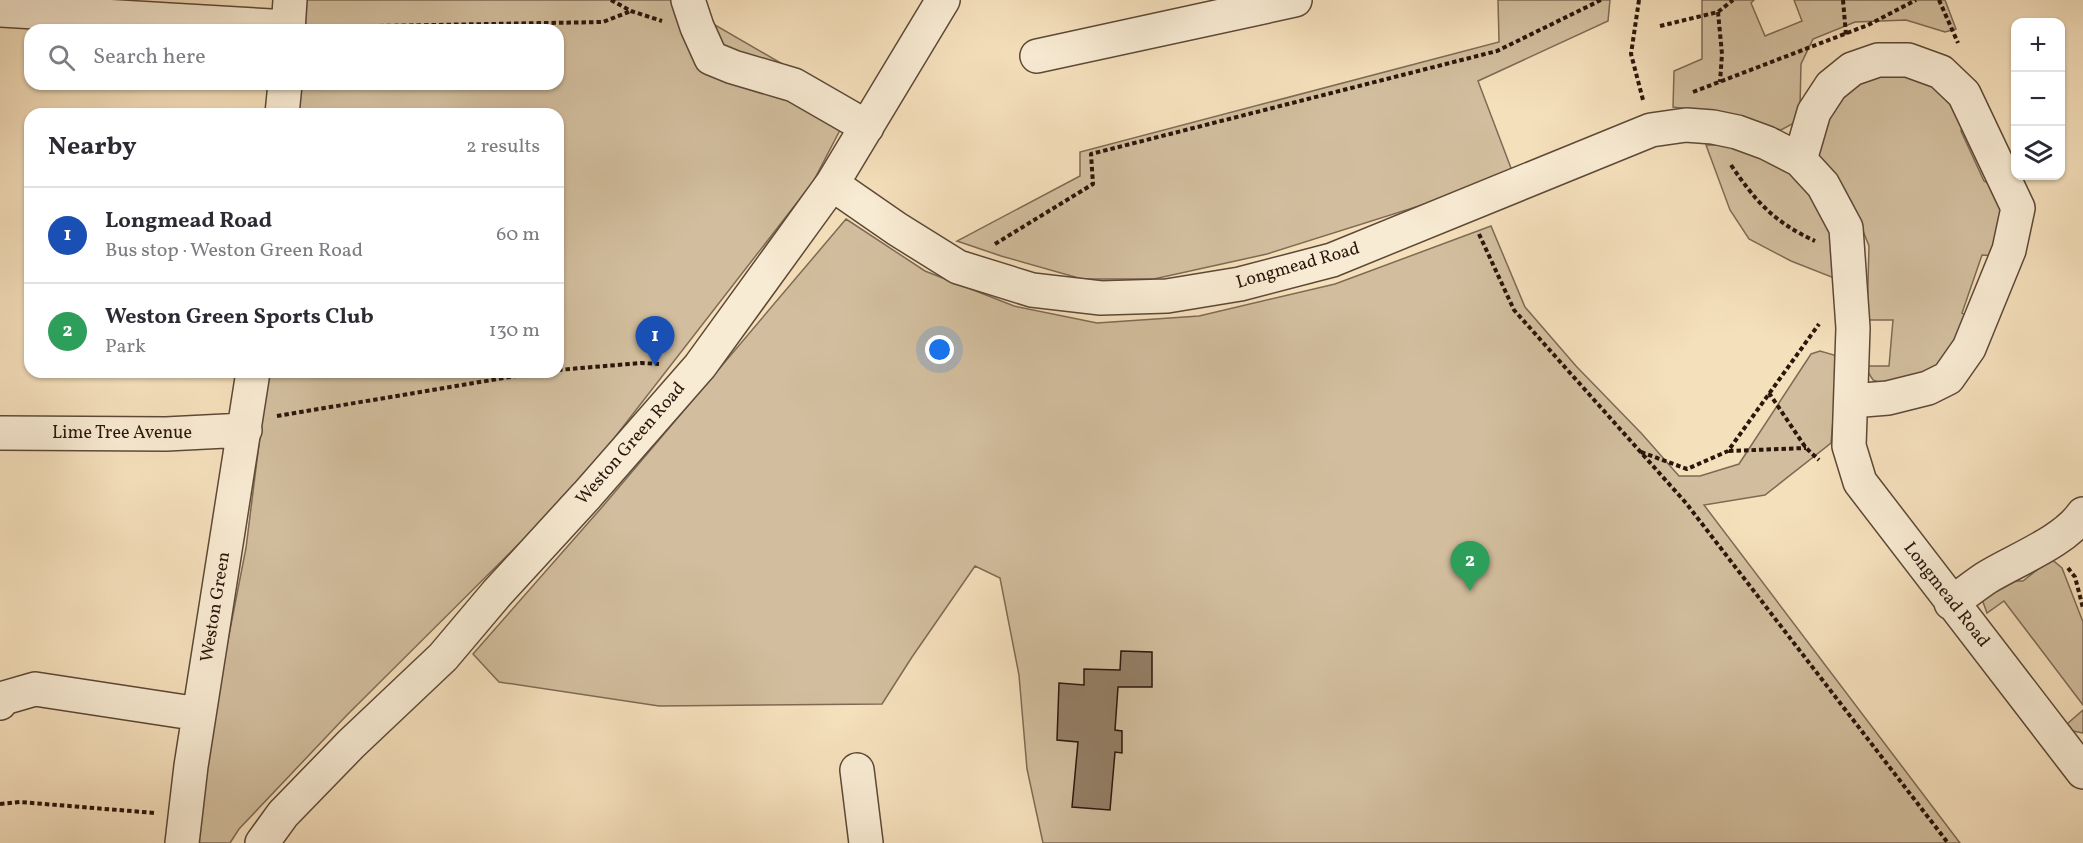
<!DOCTYPE html>
<meta charset="utf-8">
<style>
body{margin:0;font-family:Vollkorn,serif;background:#f2f2f3;color:#2b2b33}
.controls{position:absolute;right:18px;top:18px;display:grid;overflow:hidden;border-radius:12px;box-shadow:0 2px 4px #0004}
.controls button{width:54px;height:54px;display:grid;place-items:center;padding:0;border:0;border-bottom:2px solid #e1e1e2;background:#fff;color:#2b2b33;font:30px sans-serif}
.you{position:absolute;left:940px;top:350px;width:21px;height:21px;margin:-15px;border:4px solid #fff;border-radius:50%;background:#1a73e8;box-shadow:0 0 0 9px #1a73e833}
.badge{display:grid;place-items:center;width:39px;height:39px;border-radius:50%;background:#8f2418;color:#fff;font-size:20px;font-weight:700}
.pin{position:absolute;translate:-50% -50px;filter:drop-shadow(0 2px 3px #0008)}
.pin::after{content:'';position:absolute;top:32px;width:21px;height:18px;background:inherit;clip-path:polygon(0 0,100% 0,50% 100%)}
.list{margin:0;padding:0;list-style:none}
h2{display:flex;justify-content:space-between;align-items:center;height:78px;margin:0;padding:0 24px;font-size:26px}
h2 small{font-size:20px;font-weight:400;color:#7c7c81}
.list li{display:grid;grid-template-columns:39px 1fr auto;gap:18px;align-items:center;box-sizing:border-box;height:96px;padding:0 24px;border-top:2px solid #e1e1e2}
.list b{display:block;font-size:22px;white-space:nowrap}
.list p{margin:0;font-size:20px;white-space:nowrap;color:#7c7c81}
.list em{font-size:20px;font-style:normal;color:#7c7c81}
.icon{flex:none;width:33px;height:33px;fill:none;stroke:currentColor;stroke-width:2;stroke-linecap:round;stroke-linejoin:round}
.map{position:relative;flex:none;width:2083px;height:843px;overflow:hidden}
.search{position:absolute;background:#fff;box-shadow:0 2px 4px #0004;left:24px;top:24px;width:540px;height:66px;display:flex;align-items:center;gap:15px;box-sizing:border-box;padding:0 21px;border-radius:18px;color:#7c7c81;font-size:22px}
.panel{position:absolute;background:#fff;box-shadow:0 2px 4px #0004;left:24px;top:108px;width:540px;height:270px;border-radius:18px}
.map>svg:first-child{display:block}
.green{fill:#d2be9e;stroke:#7e6a54;stroke-width:1.5}
.building{fill:#947f67;stroke:#2a160b;stroke-width:1.5}
.lines{fill:none;stroke-linecap:round;stroke-linejoin:round}
.minor-casing{stroke:#5d4837;stroke-width:36}
.path{stroke:#2a160b;stroke-width:4;stroke-dasharray:4.5 3;stroke-linecap:butt}
.minor{stroke:#f8ebd3;stroke-width:33}
.labels{text-anchor:middle;dominant-baseline:central;stroke-width:6;stroke-linejoin:round;paint-order:stroke}
.street-label{font-size:18px;fill:#2a160b;stroke:#f8ebd3}
</style>
<div class="map">
<svg width="2083" height="843" viewBox="0 0 2083 843">
<rect width="100%" height="100%" fill="#f5e0bc"/>
<filter id="stains"><feTurbulence type="fractalNoise" baseFrequency=".00333" numOctaves="4"/><feColorMatrix values="0 0 0 0 .2 0 0 0 0 .09 0 0 0 0 .02 0 0 0 .5 -.17"/></filter>
<radialGradient id="worn" r=".72"><stop offset=".6" stop-color="#630" stop-opacity="0"/><stop offset="1" stop-color="#630" stop-opacity=".3"/></radialGradient>
<!-- green -->
<path class="green" d="M305,0H672L853,105L813,182L577,486L347,715L239,829L230,843H195L192,824L246,548L268,372H558V114H294L297,84H558V30H302Z
M1498,0H1610L1608,21L1478,81L1514,176L1267,254L1154,279H1082L1001,256L957,241L1080,176V152L1499,42Z
M1702,0H1754L1751,3L1765,36L1802,21L1794,0H1945L1956,29L1945,32L1906,20L1855,22L1813,39L1801,64L1800,107L1794,123L1781,130L1723,114L1673,107L1674,71L1702,59Z
M1873,72L1922,74L1966,115L1961,131L1984,181L1999,189L2002,202L1997,256L1982,255L1962,313L1970,316L1936,369L1889,386L1873,380L1864,366H1889L1893,320H1867L1869,246L1851,201L1818,159V125L1847,84Z
M1706,145H1728L1760,153L1792,174L1814,191L1837,232L1834,278L1791,261L1749,239L1730,210Z
M846,219L925,271L1014,306L1097,323L1199,316L1335,284L1491,226L1525,307L1576,366L1642,434L1679,476H1700L1739,464L1811,354L1820,351L1834,355L1838,365L1831,443L1765,495L1704,505L1960,843H1043L1027,769L1019,675L1000,578L975,566L912,657L882,704L659,706L499,682L473,654L603,506Z
M2049,557L2062,568L2083,622V705L2004,601L1987,613L1983,602L1986,589L1998,581H2023L2042,566Z
M2083,710V733L2073,731L2067,724Z"/>
<!-- building -->
<path class="building" d="M1121,651L1152,652V687H1118L1115,730L1122,731V753L1115,752L1110,810L1072,807L1078,742L1057,740L1059,683L1084,685V669L1120,670Z"/>
<g class="lines">
<defs>
<path id="minor" d="M688,0L697,27L711,58L733,67L794,85L867,127
M0,10L289,27
M288,30L290,0
M1037,56L1295,0
M282,114L285,84
M1800,160L1814,112L1831,86L1852,69L1878,60H1908L1941,72L1964,94L2018,208L2009,250L1969,348L1948,378L1928,388L1888,398L1851,401
M832,184L897,229L958,267L1032,290L1101,298L1167,296L1240,284L1332,260L1651,130L1686,125L1713,127L1737,132L1767,143L1800,160L1823,185L1846,228L1853,328L1849,446L1860,482L2083,772
M0,433L166,434L245,430
M1951,603C1963,595 1974,586 1986,578C2015,560 2064,542 2083,514
M0,703L4,698L35,689L199,714
M857,770L866,843
M182,843L191,766L253,372
M262,843L283,814L351,744L443,657L497,593L587,495L700,366L832,184L943,0"/>
</defs>
<!-- minor casing -->
<use href="#minor" class="minor-casing"/>
<!-- path -->
<path class="path" d="M611,0L631,11L662,21
M1639,0L1631,54L1643,100
M1843,0L1846,35
M1939,0L1958,43
M1718,12L1722,54L1720,82
M1660,26L1718,12L1733,0
M319,27L603,22L631,11
M1693,92L1868,25L1916,0
M1731,165C1756,202 1774,222 1815,241
M1479,234L1514,310L1686,503L1948,843
M995,244L1093,184L1091,154L1497,51L1601,0
M558,370L641,363L659,364
M1769,393L1806,448L1819,460
M277,416L540,372
M1729,451L1806,448
M1641,452L1687,469L1728,451L1819,324
M2068,568L2075,577L2083,608
M0,804L20,802L155,813"/>
<!-- minor -->
<use href="#minor" class="minor"/>
</g>
<g class="labels">
<!-- street labels -->
<g class="street-label">
<text transform="translate(1298 266) rotate(-16)">Longmead Road</text>
<text x="122" y="433">Lime Tree Avenue</text>
<text transform="translate(631 444) rotate(-49)">Weston Green Road</text>
<text transform="translate(1946 595) rotate(52)">Longmead Road</text>
<text transform="translate(216 607) rotate(-81)">Weston Green</text>
</g>
</g>
<rect width="100%" height="100%" filter="url(#stains)"/>
<rect width="100%" height="100%" fill="url(#worn)"/>
</svg>
<div class="controls">
<button>+</button>
<button>−</button>
<button><svg class="icon" aria-label="layers" viewBox="0 0 24 24"><path d="M12 4l9 5-9 5-9-5zM3 14l9 5 9-5"/></svg></button>
</div>
<div class="you"></div>
<div class="pin badge" style="left:655px;top:366px;background:#1a4fb4">1</div>
<div class="pin badge" style="left:1470px;top:591px;background:#2e9e5b">2</div>
<div class="search"><svg class="icon" aria-label="search" viewBox="0 0 24 24"><circle cx="10" cy="10" r="6"/><path d="M15 15l6 6"/></svg>Search here</div>
<section class="panel">
<h2>Nearby<small>2 results</small></h2>
<ul class="list">
<li><span class="badge" style="background:#1a4fb4">1</span><div><b>Longmead Road</b><p>Bus stop · Weston Green Road</p></div><em>60 m</em></li>
<li><span class="badge" style="background:#2e9e5b">2</span><div><b>Weston Green Sports Club</b><p>Park</p></div><em>130 m</em></li>
</ul>
</section>
</div>
